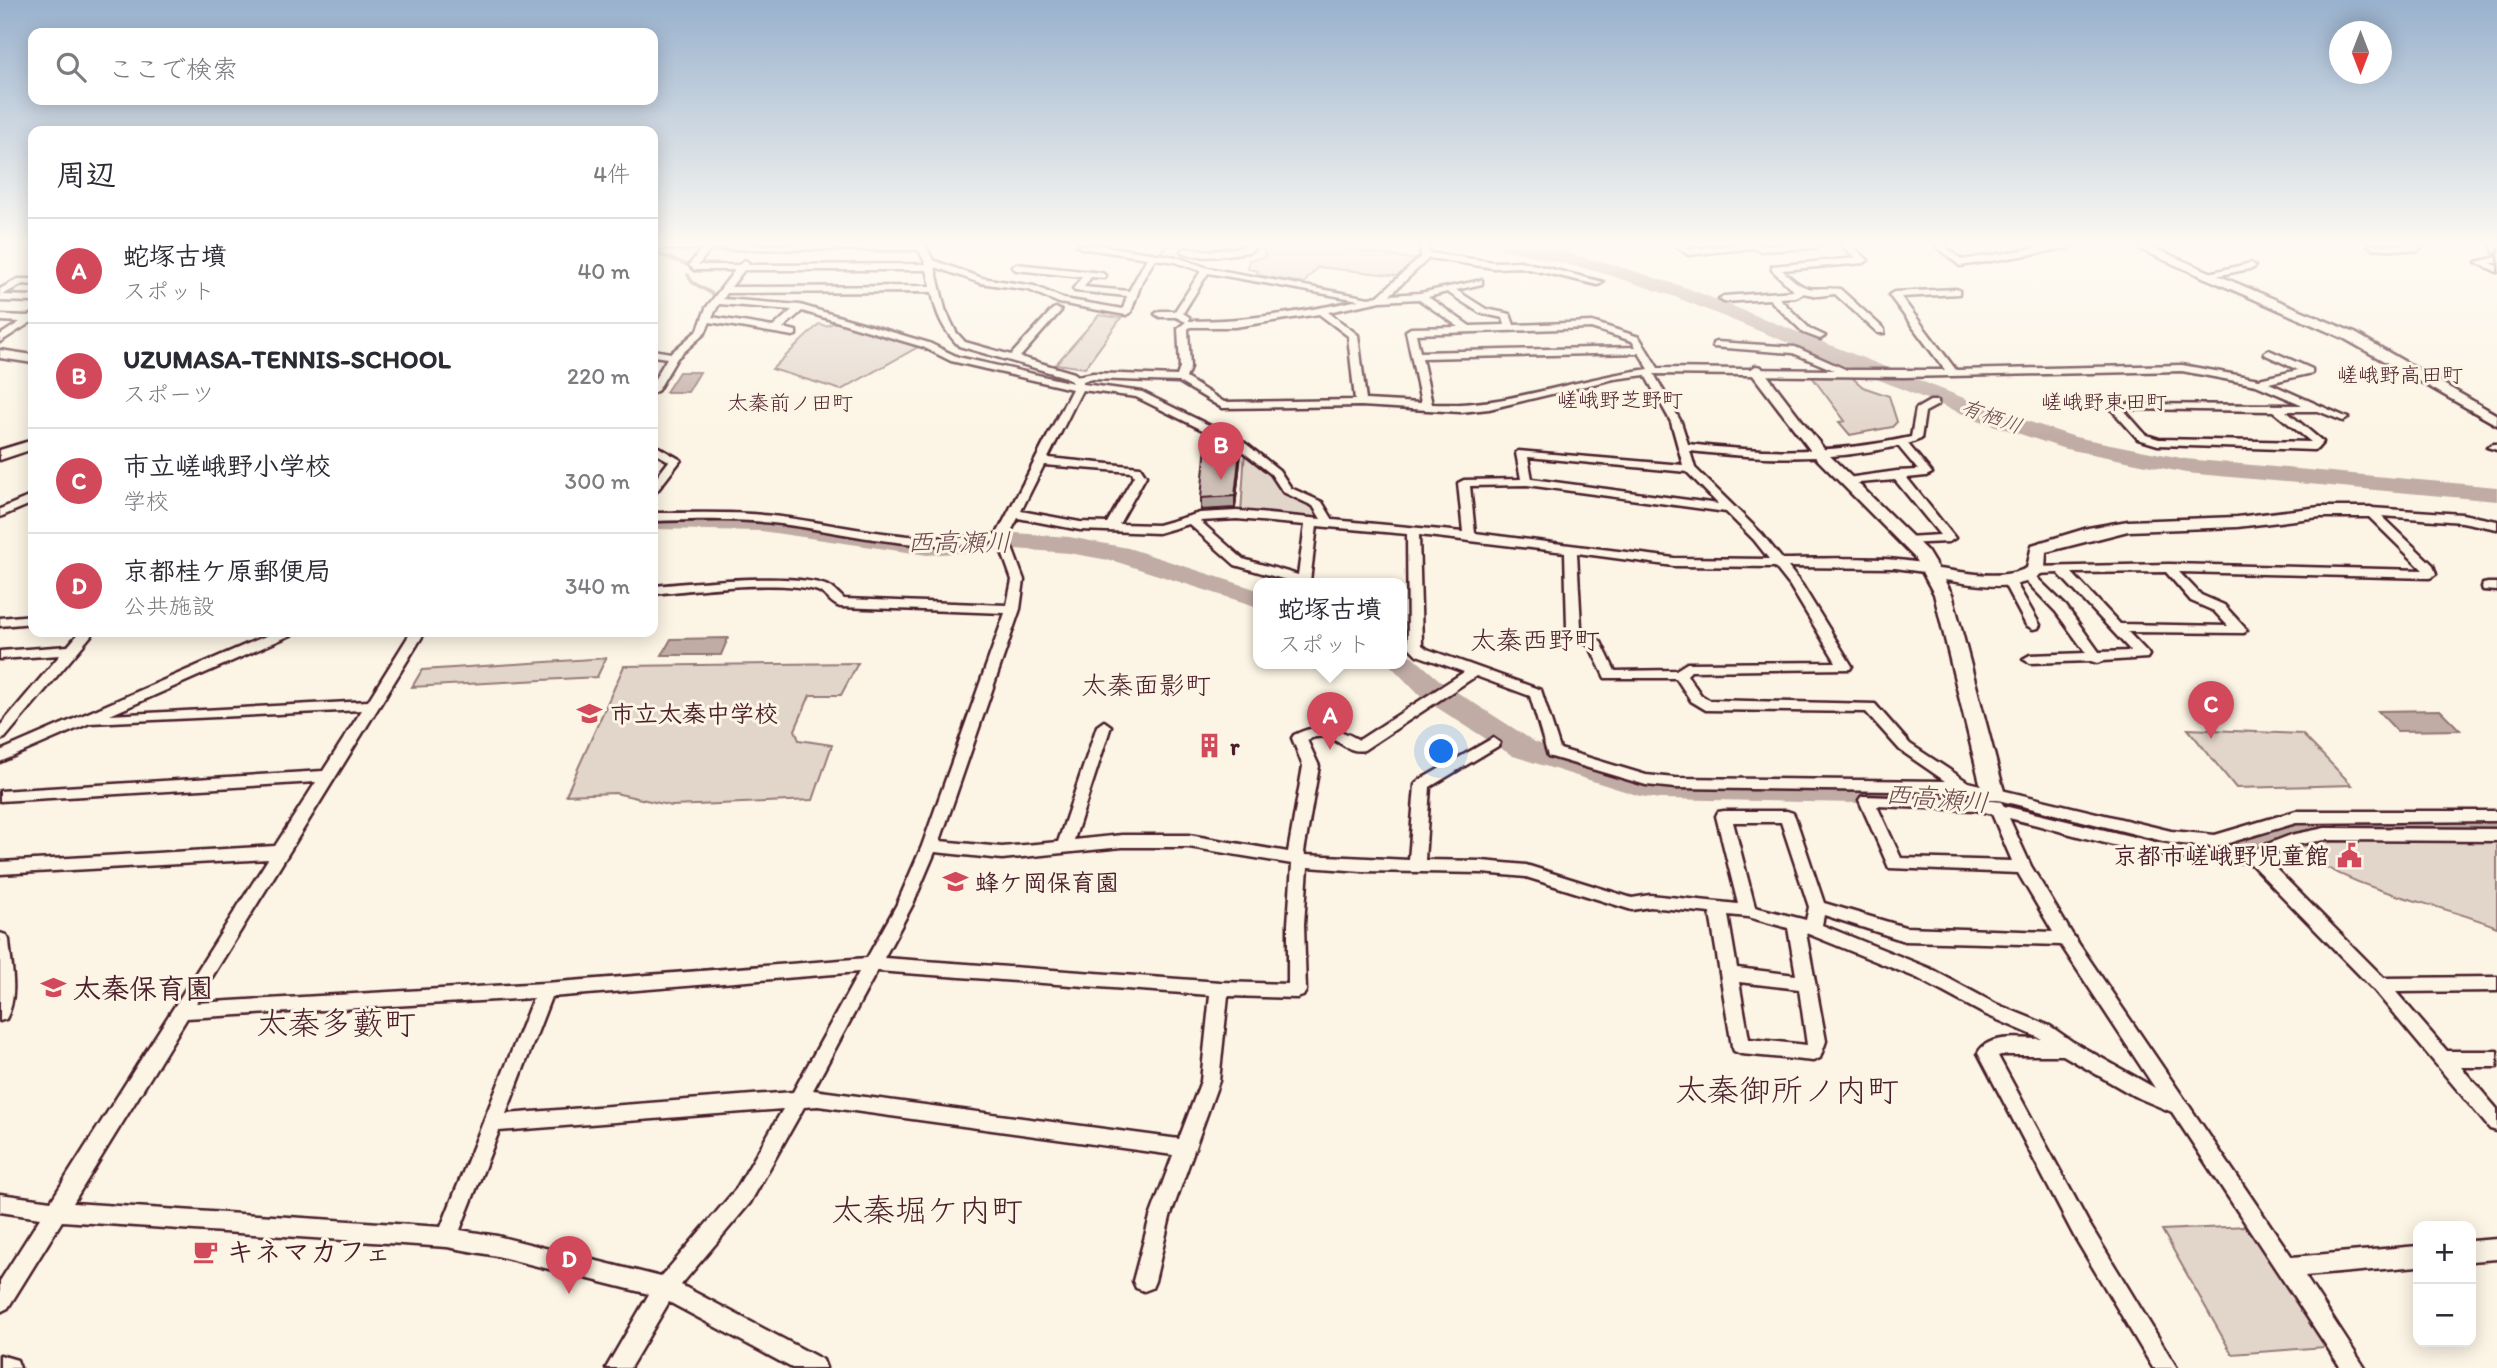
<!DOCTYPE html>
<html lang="ja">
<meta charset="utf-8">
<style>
body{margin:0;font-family:Itim,"Klee One",sans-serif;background:#f7f7f7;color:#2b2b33}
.controls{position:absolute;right:21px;bottom:21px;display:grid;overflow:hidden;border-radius:14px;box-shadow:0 4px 18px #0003}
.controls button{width:63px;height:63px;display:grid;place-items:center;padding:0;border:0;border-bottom:2px solid #e1e1e2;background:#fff;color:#2b2b33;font:35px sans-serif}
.compass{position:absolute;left:2329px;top:21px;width:63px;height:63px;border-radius:50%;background:#fff;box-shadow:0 4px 18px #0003;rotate:180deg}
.you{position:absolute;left:1442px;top:752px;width:24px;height:24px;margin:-18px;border:5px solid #fff;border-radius:50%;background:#1a73e8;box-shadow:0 0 0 10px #1a73e833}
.badge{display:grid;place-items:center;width:46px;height:46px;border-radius:50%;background:#d1495b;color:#fff;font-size:23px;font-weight:700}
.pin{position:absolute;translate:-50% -58px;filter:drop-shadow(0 2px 4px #0008)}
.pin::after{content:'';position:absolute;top:37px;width:24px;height:21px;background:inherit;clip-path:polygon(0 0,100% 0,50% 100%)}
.popup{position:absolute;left:1253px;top:578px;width:154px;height:91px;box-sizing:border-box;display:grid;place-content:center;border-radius:14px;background:#fff;filter:drop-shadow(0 2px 5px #0005);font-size:23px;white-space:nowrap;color:#7c7c81}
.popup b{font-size:26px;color:#2b2b33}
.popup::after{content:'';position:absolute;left:50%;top:100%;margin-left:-14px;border:14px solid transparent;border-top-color:#fff}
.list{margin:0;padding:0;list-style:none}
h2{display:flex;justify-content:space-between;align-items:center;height:91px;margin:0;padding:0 28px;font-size:30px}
h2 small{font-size:23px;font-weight:400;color:#7c7c81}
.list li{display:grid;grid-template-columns:46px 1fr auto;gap:21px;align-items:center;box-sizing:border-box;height:105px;padding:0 28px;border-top:2px solid #e1e1e2}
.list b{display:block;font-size:26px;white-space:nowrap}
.list p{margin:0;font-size:23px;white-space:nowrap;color:#7c7c81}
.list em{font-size:23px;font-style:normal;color:#7c7c81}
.icon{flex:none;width:38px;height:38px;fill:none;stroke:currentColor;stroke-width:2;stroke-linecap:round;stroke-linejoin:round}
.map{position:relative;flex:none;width:2497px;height:1368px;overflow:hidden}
.search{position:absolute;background:#fff;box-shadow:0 4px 18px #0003;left:28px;top:28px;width:630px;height:77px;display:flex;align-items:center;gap:18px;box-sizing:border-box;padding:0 24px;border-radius:14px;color:#7c7c81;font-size:26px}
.panel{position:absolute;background:#fff;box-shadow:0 4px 18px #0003;left:28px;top:126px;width:630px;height:511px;border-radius:14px}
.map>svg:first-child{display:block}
.green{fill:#e2d5ca;stroke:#967a7a;stroke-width:2}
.water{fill:#c0aca5;stroke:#917474;stroke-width:2}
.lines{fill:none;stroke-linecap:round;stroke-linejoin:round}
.stream{stroke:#917474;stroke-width:3.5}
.river{fill:#c0aca5;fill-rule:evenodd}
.street-casing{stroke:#4a1f2b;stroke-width:5}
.secondary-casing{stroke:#4a1f2b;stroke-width:5}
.street{fill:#fcf5e5;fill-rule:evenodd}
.secondary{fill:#fcf5e5;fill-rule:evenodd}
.wall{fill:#b2a59d;stroke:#4a1f2b;stroke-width:2}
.shaded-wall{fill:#918680;stroke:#4a1f2b;stroke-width:2}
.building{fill:#cfc0b7;stroke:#4a1f2b;stroke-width:2}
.labels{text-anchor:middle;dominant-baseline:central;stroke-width:6;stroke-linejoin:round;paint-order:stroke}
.far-neighbourhood-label{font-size:21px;fill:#4a1f2b;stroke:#fcf5e5}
.far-water-label{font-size:21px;font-style:italic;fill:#6d4950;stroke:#fcf5e5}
.poi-label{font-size:24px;font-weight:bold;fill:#4a1f2b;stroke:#fcf5e5;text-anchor:start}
.water-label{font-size:26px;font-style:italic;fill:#6d4950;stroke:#fcf5e5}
.neighbourhood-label{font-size:26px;fill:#4a1f2b;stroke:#fcf5e5}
.near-poi-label{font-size:28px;font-weight:bold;fill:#4a1f2b;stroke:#fcf5e5;text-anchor:start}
.near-neighbourhood-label{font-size:32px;fill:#4a1f2b;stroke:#fcf5e5}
</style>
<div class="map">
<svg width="2497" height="1368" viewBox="0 0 2497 1368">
<rect width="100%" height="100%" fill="#fcf5e5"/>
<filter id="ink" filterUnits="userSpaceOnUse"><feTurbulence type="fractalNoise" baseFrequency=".0143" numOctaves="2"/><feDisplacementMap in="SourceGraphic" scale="14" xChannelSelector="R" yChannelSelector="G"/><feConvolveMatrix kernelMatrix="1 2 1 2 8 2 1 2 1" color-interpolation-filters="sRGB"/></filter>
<g filter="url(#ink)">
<!-- green -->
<path class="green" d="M1256,245H1326L1417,260L1399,276L1318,267L1304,283L1256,275L1258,271L1248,269L1249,260L1265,257L1264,251Z
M1099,315L1121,318L1085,368L1056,364Z
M835,322L918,347L841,390L772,369L819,324L826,326Z
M1810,374L1849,375L1863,387L1889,396L1897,422L1892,427L1850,435L1839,422L1845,421Z
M1245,449L1273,473L1284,490L1316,504L1325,522L1241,514Z
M606,658L597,677L412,687L422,670Z
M858,663L841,695H810L795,730L799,740L832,745L813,800L672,806L615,793L566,795L624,666Z
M2188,729L2302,734L2352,785L2236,788Z
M2329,839L2497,842V927C2430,900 2355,893 2296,848Z
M2248,1226L2326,1347L2232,1354L2162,1230Z"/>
<!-- water -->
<path class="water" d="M679,372H700L688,392H666Z
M728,638L721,655H662L671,639Z
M2440,710L2460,730L2397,731L2378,711Z"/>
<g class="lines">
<!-- stream -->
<path class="stream" d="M653,252L688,265
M1160,254L1168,245
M688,275L692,282L716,296
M728,299C809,306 884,322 957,357"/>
<!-- river -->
<path class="river" d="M1499,245H1531L1612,264L1687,288L1994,410L2075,437L2186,459L2497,487V501L2186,473L2062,448L1978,420L1673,296L1599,272L1502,249Z
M653,513L761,515L927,539L1015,533L1069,537L1128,548L1258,590V607L1114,561L1069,553L1015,549L927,555L761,531L653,529Z
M1402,653L1412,656L1444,684L1535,742L1566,753L1660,777L1956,783L2176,833L2234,837L2304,813L2497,814V838L2306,837L2235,861L2176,857L1956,805L1660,799L1640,796L1513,756L1422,698L1389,664H1402Z"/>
<defs>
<path id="street" d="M653,245H925L933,260L982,278L1034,286L1064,299L1123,309L1127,296L1075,291L1073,289L1082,277L1016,270L1012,267L1016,264L1102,273L1106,276L1105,278L1091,277L1084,287L1129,291L1147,258L1081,248L1077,245H1097L1177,257L1208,268L1369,298L1378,296L1421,257V245H1429V253L1494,262L1520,261L1603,282L1598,285L1520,267L1494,268L1429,258L1390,295L1420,293L1482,280V284L1456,290L1486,309L1510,314L1514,325L1592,322L1639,337L1658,368L1834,370L1793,353L1713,347V343L1716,342L1795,347L1847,370H1945L1889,295L1894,292L1956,289L1959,290V294L1901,297L1956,370L2182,365L2259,379L2298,370L2266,355L2264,353L2269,350L2312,369V373L2269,383L2348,418L2343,421L2318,411H2286L2323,442L2317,449L2313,450L2158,445L2138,439L2112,410L2115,404L2303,405L2256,385L2182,371L1903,377L1654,374L1681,422L1688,444C1764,453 1836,454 1911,437L1916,409L1930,401H1938V405L1925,412L1921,439L1908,444L1932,473L1926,476L1907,478L1955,538L1949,542L1902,544L1900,541L1906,537L1940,535L1895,480L1847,484L1841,481L1847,478L1897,471L1918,470L1898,446C1829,462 1760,459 1690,451L1695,468L1762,534L1782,559C1811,559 1918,554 1937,569L1931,573L1895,568L1788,567L1802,585L1852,666L1850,669L1691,671L1687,675L1701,695L1709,700L1875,704L1910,744L1968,782L2171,831L2215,835L2296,811H2497V821L2296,823L2215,847L2171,843L1966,792L1675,788L1646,785L1548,756L1530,696L1476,676L1364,750C1343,755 1334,727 1307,740L1319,766L1304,852L1305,855L1409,860L1415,785L1418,781L1493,738L1500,743L1498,746L1430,787L1425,860L1482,861L1526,865L1632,898L1650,895L1738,904L1716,816L1718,812L1724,811H1787L1793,813L1795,817L1824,903L1905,927L2053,932L2018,873L1889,868L1859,800L1862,796L1976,800C1985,802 1993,800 2001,802L2004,806L2159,843L2216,852L2252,850L2291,835L2325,828L2497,829V841L2325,840L2300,844L2265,858L2384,978L2497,977V991L2396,992L2447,1051H2497V1067H2461L2497,1109V1131L2490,1129L2374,990L2249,862C2169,866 2087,837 2009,818L2031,866L2072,934L2292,1257L2418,1246V1266L2305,1276L2365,1368H2341L2172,1112L2134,1096L2063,1055H2001L1998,1056L2088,1222L2177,1368H2153L2074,1236L1978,1053C1988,1033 2023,1039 2042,1039L1984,1014L1917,978L1806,933L1826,1041L1820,1058L1813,1061L1741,1054L1734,1051L1732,1046L1710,913L1650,907L1632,910L1526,877L1482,873L1362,871L1308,867L1304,924L1306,991L1303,996L1297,998L1228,996L1219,1081L1170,1217L1155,1281L1152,1288L1144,1291L1136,1288L1133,1281L1150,1217L1173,1155L818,1106L804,1107L750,1203L681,1285L823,1360L826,1368H792L669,1302L630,1368H606L649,1294L497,1256L447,1247L62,1221L8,1308L0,1312V1281L40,1218L0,1212V1194L51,1201L268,859L0,874V862L275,846L316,782L0,801V791L323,771L362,710L90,723L0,762V751L275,632H293L291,635L110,715L368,701L411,632H425L196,1003L545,983L867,958L897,904L922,846L1005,613L840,607C831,604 827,595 818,591C781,579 694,590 653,594V586C690,583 802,570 832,588C836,591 840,595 844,599L1007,605L1012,580L998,541C922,554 855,534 781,524C738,518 696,520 653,521V513C695,513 738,511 781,517C854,527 923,546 997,534L1072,389L951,361L923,347L802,311L783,328L796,331V335L793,336L710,322L705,333L677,358L658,390L653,393V382L667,358L653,356V350L671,353L698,330L706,308L735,270H694L689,265L702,249H653ZM711,249L919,250L926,264L748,265L749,263L745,260L739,265H698ZM1155,259L1175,262L1201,271L1175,311H1160L1155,314L1160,317H1176L1186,322L1178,328L1180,368L1177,376L1093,373L1078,376L1074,373L1020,357L1059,313L1061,311L1056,308L1053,309L1011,355L965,342L956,332L945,309L935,267L980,283L1029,290L1059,303L1126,315L1131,312L1142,281ZM744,270H927L931,286L731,287ZM1208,273L1359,300C1302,312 1248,321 1189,321V317L1183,313ZM932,292C936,314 943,330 959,346L1066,377L1073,383L958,357L929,343L800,305L723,299L727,293ZM1447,292L1480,313L1503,318L1505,325L1470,326L1428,297ZM1418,299L1459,327L1411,328L1406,331L1421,403L1366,400L1358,335L1328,312L1381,301ZM719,304L792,310L773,327L712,317ZM1319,314L1348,336L1355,400L1224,402L1186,378L1190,368L1188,329L1190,327H1235ZM1591,328L1632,341L1636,347L1420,352L1416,334ZM1639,353L1649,369C1576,378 1506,408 1432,404L1422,358ZM1645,375L1671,422L1683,465L1518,451L1516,453L1521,479L1464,480L1458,483L1463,532L1333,520L1322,502L1291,488L1279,470L1245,443L1142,392L1083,384V381L1093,379L1179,382L1222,408L1361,406L1461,412L1489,409L1614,379ZM1082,390L1136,397L1237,447L1271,474L1283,492L1313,506L1321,519L1237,511L1200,513L1158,525L1119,524L1146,476L1140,467L1048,458ZM2123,409L2273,411L2311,442L2159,439L2146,435ZM1528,457L1687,472L1718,504L1532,479ZM1044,465L1132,472L1134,476L1107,523L1080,522L1021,511ZM1527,485L1726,512L1754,540L1769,559L1674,558L1475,533L1470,486ZM1018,518L1080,530L1158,533L1189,524L1235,565L1300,584H1308L1310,581L1317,526L1407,534L1408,646L1417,655L1464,672L1359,740C1336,727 1318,723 1294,735L1292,738L1303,766L1288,852L1189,835H1122L1074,840L1111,726L1104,721L1097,726L1058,842L1002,847L940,841L1020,609L1024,580L1008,537ZM1237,519L1305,525L1298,575L1243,559L1200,521ZM1419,535L1565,552L1567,628L1590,647L1605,678H1676L1691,701L1706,710L1866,712L1900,750L1945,781L1675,778L1646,775L1560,749L1541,690L1427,649L1422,645ZM1577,553L1674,566L1775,567L1790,586L1836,662L1687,663L1676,670L1615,671L1601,642L1581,627ZM1877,806L1976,810L1992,814L2012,861L1901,858ZM1733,822H1781L1809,907L1806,920L1755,907ZM1122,847H1189L1292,864L1288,924V984L1220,982L884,958L913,904L935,852L1002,859ZM1728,915L1748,917L1788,928L1796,975L1737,968ZM1824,915L1905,941L2061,945L2155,1088L2073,1042L2050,1026L1996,1004L1929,968L1822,925ZM877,971L1210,995L1201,1081L1179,1139L813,1090ZM859,972L793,1092L506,1114L551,997ZM1739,982L1799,989L1807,1045L1749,1039ZM533,998L441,1227L73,1203L187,1018ZM783,1109L736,1189L661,1277L497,1236L460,1230L499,1131Z
M1244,245H1252L1253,249L1249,252C1228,254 1200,262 1181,251L1185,248L1211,251L1244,247Z
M1675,245H1684L1690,249L1732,245H1819L1815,248L1760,251L1753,248L1688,255Z
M1841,245H1850L1868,260L1864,263L1782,270C1811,296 1806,286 1840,289L1884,329V333H1878L1835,294L1818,296L1803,293L1796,297L1779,298L1810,329L1825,336L1820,339L1804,333L1769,299L1724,302L1719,299L1724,296L1794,291L1772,270V266L1856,258Z
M1935,245H1944L1962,260L2054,245H2073L2069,248L1960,266Z
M2368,245H2409L2421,248L2417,251L2372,248Z
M2491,245H2497V253L2494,252Z
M2497,257V263H2491L2497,266V272L2476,262Z
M2251,263L2255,266L2254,268L2205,278L2201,275Z
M18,279H33V285L23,284L2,295L33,296V302L0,301V289Z
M33,314V321L0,342V335L20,322L0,321V315L28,316Z
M653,444L681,460L657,491L653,492V482L669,461L653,452Z
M2493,444H2497V450L2487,447Z
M33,495V503L0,517V509Z
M2371,508L2462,514L2497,521V529L2462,522L2382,516L2433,565L2436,574L2430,578L2179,572L2201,595L2224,605L2244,627L2246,630L2244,633L2128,632L2147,652L2149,655L2147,658L2103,661L2097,663L2091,661L2030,663L2023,659L2030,655L2086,653L2056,612L2024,579L2022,576L2028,572L2032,573L2066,606L2099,652L2131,651L2058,573L2036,574L2030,570L2032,567L2169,564L2423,570L2367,515V509ZM2166,572L2191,601L2214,611L2228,626L2120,624L2072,573Z
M2007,574L2013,578L2040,625L2038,628L2033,629L2026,625L2001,578Z
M2488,583H2497V591L2483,590L2482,587L2483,584Z
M33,615V623L0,626V618Z
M80,632H94L5,738L0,740V726L60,655L0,659V651L68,646Z
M0,933L6,935L9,940C11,966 19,995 6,1019L0,1021Z
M2497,1239V1259L2471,1261V1241Z
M0,1355L17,1360L20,1368H0Z"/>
<path id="secondary" d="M2130,245H2146L2355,333L2497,415V425L2345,339Z
M0,350L33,355V363L0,358Z
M1756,366L1761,367L1827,453L1927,551L1938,569C1966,572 2000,581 2027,568L2032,545L2088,528L2128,521L2237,517L2320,507H2371L2379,512L2371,517H2320L2237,527L2128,531L2046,552L2045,570C2023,595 1972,584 1944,580L1952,594L2005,795L2001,800H1987L1983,795L1934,594L1914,557L1817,459L1749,370Z
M33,440V449L0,460V450Z"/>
</defs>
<!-- street casing -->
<use href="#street" class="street-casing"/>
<!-- secondary casing -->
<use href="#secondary" class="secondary-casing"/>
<!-- street -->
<use href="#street" class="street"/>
<!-- secondary -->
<use href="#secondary" class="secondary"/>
</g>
<!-- wall -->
<path class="wall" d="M1241,453L1235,508L1201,510V498Z"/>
<!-- shaded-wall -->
<path class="shaded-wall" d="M1241,441V453L1235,508V496Z"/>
<!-- building -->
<path class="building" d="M1223,431L1241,441L1235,496L1201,498L1207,435Z"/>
</g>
<!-- sky -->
<linearGradient id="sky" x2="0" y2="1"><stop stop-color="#98b1cd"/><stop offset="0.56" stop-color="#fefaf3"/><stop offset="1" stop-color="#fefaf3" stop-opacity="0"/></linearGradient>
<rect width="2497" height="436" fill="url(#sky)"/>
<!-- icons -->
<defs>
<symbol id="school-bare" viewBox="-9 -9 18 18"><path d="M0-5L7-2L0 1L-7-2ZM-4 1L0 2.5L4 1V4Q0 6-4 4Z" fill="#d1495b" stroke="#fcf5e5" stroke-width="2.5" paint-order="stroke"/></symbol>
<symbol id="building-bare" viewBox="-9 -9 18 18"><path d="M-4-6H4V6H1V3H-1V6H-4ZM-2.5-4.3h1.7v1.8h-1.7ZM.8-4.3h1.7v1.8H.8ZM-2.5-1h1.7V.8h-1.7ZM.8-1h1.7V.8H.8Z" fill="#d1495b" stroke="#fcf5e5" stroke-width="2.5" paint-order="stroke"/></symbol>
<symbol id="civic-bare" viewBox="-9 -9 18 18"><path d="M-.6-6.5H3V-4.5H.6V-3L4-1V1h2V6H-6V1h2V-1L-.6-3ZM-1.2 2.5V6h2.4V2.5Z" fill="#d1495b" stroke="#fcf5e5" stroke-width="2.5" paint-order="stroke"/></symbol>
<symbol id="cafe-bare" viewBox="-9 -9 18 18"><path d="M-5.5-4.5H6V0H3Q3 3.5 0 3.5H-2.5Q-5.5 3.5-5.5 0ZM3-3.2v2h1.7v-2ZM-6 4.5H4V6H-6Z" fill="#d1495b" stroke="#fcf5e5" stroke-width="2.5" paint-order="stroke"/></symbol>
</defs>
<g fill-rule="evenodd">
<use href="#school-bare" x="572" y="696" width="35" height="35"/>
<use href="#building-bare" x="1192" y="728" width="35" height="35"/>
<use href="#civic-bare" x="2332" y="838" width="35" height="35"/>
<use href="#school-bare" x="938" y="864" width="35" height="35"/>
<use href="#school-bare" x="36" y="970" width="35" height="35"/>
<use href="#cafe-bare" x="188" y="1234" width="35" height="35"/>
</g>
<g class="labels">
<!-- far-neighbourhood labels -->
<g class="far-neighbourhood-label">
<text x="2400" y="374">嵯峨野高田町</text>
<text x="1620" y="399">嵯峨野芝野町</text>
<text x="2104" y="401">嵯峨野東田町</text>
<text x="790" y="402">太秦前ノ田町</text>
</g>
<!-- far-water labels -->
<g class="far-water-label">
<text transform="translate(1992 416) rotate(20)">有栖川</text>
</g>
<!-- poi labels -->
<g class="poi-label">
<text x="610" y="713">市立太秦中学校</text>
<text x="1230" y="746">r</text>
<text x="2329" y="855" text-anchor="end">京都市嵯峨野児童館</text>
<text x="975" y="882">蜂ケ岡保育園</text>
</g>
<!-- water labels -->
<g class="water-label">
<text x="959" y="542">西高瀬川</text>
<text transform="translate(1937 798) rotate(5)">西高瀬川</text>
</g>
<!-- neighbourhood labels -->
<g class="neighbourhood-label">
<text x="1535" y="640">太秦西野町</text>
<text x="1146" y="685">太秦面影町</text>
</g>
<!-- near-poi labels -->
<g class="near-poi-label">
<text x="73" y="988">太秦保育園</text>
<text x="226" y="1251">キネマカフェ</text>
</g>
<!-- near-neighbourhood labels -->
<g class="near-neighbourhood-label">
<text x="336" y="1023">太秦多藪町</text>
<text x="1787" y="1090">太秦御所ノ内町</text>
<text x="927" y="1210">太秦堀ケ内町</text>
</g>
</g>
</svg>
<div class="controls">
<button>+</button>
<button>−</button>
</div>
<svg class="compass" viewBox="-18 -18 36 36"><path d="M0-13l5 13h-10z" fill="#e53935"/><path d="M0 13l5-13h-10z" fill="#7c7c81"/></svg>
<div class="you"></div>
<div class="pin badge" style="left:1330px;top:750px">A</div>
<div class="popup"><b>蛇塚古墳</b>スポット</div>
<div class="pin badge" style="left:1221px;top:480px">B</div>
<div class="pin badge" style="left:2211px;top:739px">C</div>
<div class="pin badge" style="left:569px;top:1294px">D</div>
<div class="search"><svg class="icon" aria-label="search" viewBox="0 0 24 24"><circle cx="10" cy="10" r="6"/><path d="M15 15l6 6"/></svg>ここで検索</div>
<section class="panel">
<h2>周辺<small>4件</small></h2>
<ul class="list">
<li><span class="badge">A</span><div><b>蛇塚古墳</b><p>スポット</p></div><em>40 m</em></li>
<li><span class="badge">B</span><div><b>UZUMASA-TENNIS-SCHOOL</b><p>スポーツ</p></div><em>220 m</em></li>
<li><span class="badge">C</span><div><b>市立嵯峨野小学校</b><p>学校</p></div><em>300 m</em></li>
<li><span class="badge">D</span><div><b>京都桂ケ原郵便局</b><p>公共施設</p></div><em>340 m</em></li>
</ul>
</section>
</div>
